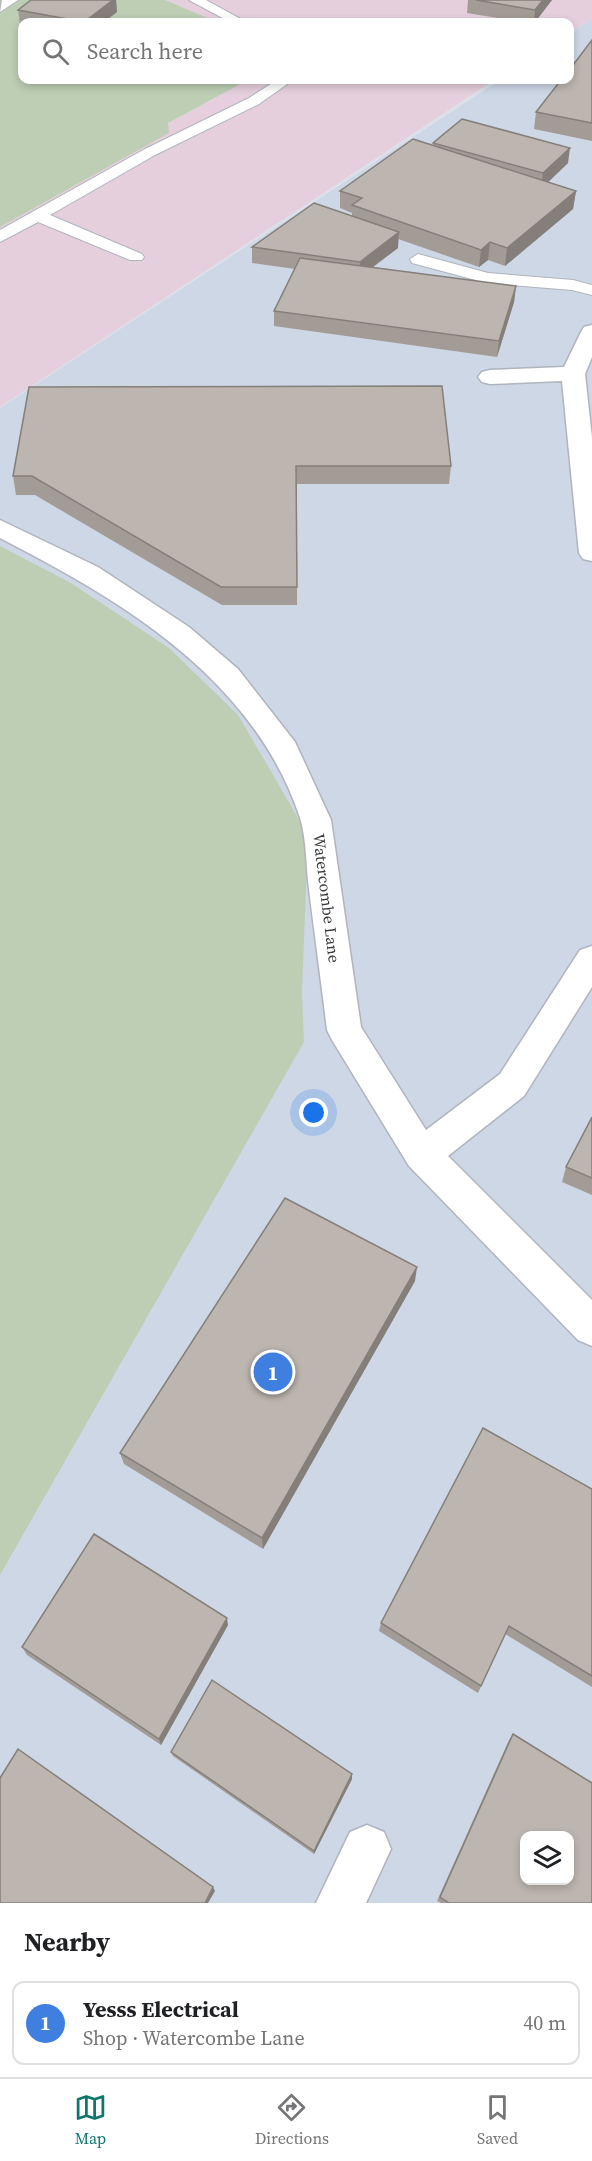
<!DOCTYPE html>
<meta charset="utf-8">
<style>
body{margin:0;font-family:"Source Serif 4",serif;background:#f2f2f2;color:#202124}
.controls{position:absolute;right:18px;bottom:18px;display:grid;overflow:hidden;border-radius:12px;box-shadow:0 3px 9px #0003}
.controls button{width:54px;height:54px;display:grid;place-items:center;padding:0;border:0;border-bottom:2px solid #e0e0e0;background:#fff;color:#202124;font:30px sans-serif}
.you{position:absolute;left:314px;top:1113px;width:21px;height:21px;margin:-15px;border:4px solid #fff;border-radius:50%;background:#1a73e8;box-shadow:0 0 0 9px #1a73e833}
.badge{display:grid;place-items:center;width:39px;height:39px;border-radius:50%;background:#0f766e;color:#fff;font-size:20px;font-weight:700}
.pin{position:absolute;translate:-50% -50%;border:3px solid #fff;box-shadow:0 2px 6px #0006}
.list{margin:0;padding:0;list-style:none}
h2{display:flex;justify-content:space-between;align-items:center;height:78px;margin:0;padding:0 24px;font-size:26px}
h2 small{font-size:20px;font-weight:400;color:#757577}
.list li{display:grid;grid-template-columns:39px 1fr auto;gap:18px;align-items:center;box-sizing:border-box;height:84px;margin:0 12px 12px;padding:0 12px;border:2px solid #e0e0e0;border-radius:12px}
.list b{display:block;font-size:22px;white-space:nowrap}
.list p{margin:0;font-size:20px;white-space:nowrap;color:#757577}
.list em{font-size:20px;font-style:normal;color:#757577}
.icon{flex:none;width:33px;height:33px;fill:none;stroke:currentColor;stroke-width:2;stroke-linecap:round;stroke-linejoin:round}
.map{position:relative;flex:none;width:592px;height:1903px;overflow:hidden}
.search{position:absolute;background:#fff;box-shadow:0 3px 9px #0003;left:18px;right:18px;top:18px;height:66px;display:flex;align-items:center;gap:15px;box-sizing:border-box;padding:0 21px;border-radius:12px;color:#757577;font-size:22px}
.sheet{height:174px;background:#fff}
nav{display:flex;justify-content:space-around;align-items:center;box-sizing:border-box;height:84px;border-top:2px solid #e0e0e0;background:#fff;font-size:16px;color:#757577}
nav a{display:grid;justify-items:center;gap:3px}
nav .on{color:#0f766e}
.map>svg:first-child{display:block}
.built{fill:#ced7e6;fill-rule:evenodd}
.industrial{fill:#e5cfdd}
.green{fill:#bdceb5}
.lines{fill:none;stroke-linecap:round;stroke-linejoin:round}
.lane-casing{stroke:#b0b4bd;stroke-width:2}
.street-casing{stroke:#b0b4bd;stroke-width:3}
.lane{fill:#fff;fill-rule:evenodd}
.street{fill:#fff;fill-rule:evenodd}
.wall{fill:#a39c96}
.shaded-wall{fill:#847f7a}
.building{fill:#bdb5af;stroke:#847f7a;stroke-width:1.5;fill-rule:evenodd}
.labels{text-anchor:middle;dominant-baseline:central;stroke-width:4.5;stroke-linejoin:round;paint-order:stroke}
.street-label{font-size:16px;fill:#3a3b3f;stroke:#fff}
</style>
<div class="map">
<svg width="592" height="1903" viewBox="0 0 592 1903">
<rect width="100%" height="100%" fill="#dce1e9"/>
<!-- built -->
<path class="built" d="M592,18V1903H0V408L500,80H570V34ZM524,1836H570V1880H524Z"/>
<!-- industrial -->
<path class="industrial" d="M165,0H592V18L570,33V22H217Z
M248,80H494L0,407V227L168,133V123Z"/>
<!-- green -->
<path class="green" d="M0,0H165L217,22H22V80H248L168,123L169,133L0,227Z
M0,546L71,583L169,648L238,715L308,835L302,992L304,1042L0,1575Z"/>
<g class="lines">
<defs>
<path id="lane" d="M2,0H18L0,12Z
M189,0H206L246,22H230Z
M277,80H293L259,104L155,155L50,215L142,254L144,257L142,260H130L38,222L0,242V230L145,149L249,98Z
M418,254L488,273L573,280L592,285V295L572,290L487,283L412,263L410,259Z"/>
<path id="street" d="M592,325V357L585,374L592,438V561L583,559L579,553L562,381L490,384L482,382L478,377L482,372L490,370L564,367L581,332L584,327Z
M0,520L98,567L189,627L238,669L295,742L331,820L361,1027L426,1130L500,1074L580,950L592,946V987L524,1096L448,1156L592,1300V1346L578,1340L409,1166L332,1040L327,1030C321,980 314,931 308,881C306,861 306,837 300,818C254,679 123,601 0,538Z
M367,1825L384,1832L391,1849L366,1903H316L350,1832Z"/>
</defs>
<!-- lane casing -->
<use href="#lane" class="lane-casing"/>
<!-- street casing -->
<use href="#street" class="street-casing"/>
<!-- lane -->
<use href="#lane" class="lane"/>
<!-- street -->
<use href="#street" class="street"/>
</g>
<!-- wall -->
<path class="wall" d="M31,0H116L117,12L104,22H22V25L20,24L18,10Z
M468,0H552L535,22H523L467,13Z
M592,40V141L534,129L536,112Z
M433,143L568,163L548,182L576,191L573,209L505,266L488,260L479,267L398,239V248L372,268L516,286L514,302L497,357L274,326V311L295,269L252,263V247L352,216V213L340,208V191L433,145Z
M29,387L451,466L449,484H297V605H222L35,495H16L13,476Z
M592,1117V1195L562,1182L566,1167Z
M415,1281L263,1549L124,1464L120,1453Z
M592,1489V1687L505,1634L478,1693L379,1631L381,1623Z
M228,1625L161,1745L27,1655L22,1647Z
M513,1734L592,1903H441L437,1901L509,1740Z
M171,1752L352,1774V1779L314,1854L173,1756Z"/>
<!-- shaded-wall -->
<path class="shaded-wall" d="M113,0H116L117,12L104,22H84Z
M543,0H552L535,22H534L535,10Z
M570,148L568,163L541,189L543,173Z
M576,191L573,209L505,266L507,248Z
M399,232L398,248L359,277L360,262Z
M490,242L488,260L479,267L481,250Z
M516,286L514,302L497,357L499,341Z
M417,1267L415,1281L263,1549L262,1538Z
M227,1618L228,1625L161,1745L159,1739Z
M352,1774V1779L314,1854V1851Z
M213,1887L215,1891L208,1903H205Z"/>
<!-- building -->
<path class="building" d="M31,0H113L84,22L18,10Z
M476,0H543L535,10Z
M592,40V123L536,112L561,80H570V69Z
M462,119L570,148L543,173L433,143Z
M413,139L576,191L507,248L490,242L481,250L352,205L362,198L340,191Z
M314,203L399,232L360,262L252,247Z
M300,258L516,286L499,341L274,311Z
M442,386L451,466H296L297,587H221L32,476H13L29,387Z
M592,1117V1178L566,1167Z
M285,1198L417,1267L262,1538L120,1453Z
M483,1428L592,1489V1676L509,1626L481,1686L381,1623Z
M94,1534L227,1618L159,1739L22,1647Z
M212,1680L352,1774L314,1851L171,1752Z
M513,1734L592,1783V1903H449L440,1897ZM525,1836H570V1881H525Z
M18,1749L213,1887L205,1903H0V1778Z"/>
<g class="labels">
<!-- street labels -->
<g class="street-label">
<text transform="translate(327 898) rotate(83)">Watercombe Lane</text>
</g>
</g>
</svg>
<div class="controls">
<button><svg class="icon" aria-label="layers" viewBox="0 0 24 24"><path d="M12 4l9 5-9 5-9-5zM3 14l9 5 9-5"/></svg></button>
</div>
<div class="you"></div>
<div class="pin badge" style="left:273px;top:1372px;background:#3f7fe0">1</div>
<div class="search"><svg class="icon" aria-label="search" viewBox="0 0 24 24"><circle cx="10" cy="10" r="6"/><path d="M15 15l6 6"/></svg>Search here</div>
</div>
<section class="sheet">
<h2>Nearby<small></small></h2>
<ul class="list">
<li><span class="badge" style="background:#3f7fe0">1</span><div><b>Yesss Electrical</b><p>Shop · Watercombe Lane</p></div><em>40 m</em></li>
</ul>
</section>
<nav>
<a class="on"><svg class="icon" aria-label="map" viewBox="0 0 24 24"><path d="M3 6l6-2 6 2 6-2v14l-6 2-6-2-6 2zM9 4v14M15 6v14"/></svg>Map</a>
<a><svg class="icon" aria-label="directions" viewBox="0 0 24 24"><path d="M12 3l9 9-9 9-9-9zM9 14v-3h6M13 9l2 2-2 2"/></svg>Directions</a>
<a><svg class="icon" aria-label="saved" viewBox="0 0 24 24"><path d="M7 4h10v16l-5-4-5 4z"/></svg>Saved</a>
</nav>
